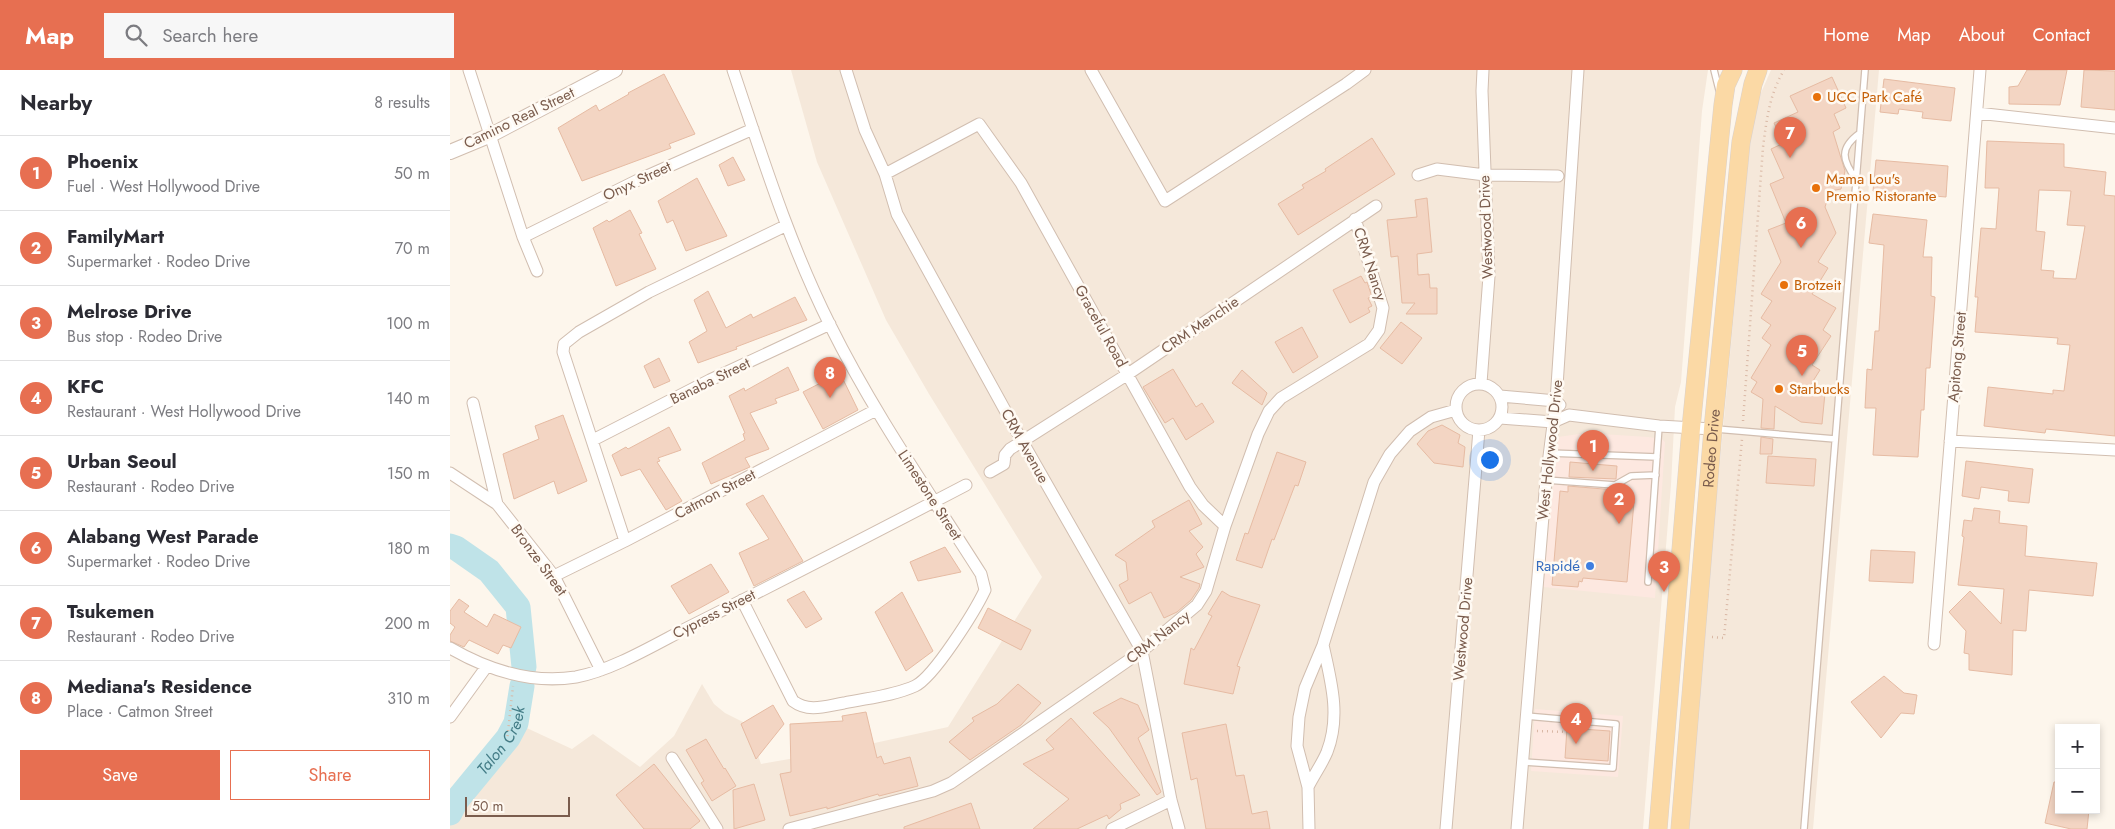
<!DOCTYPE html>
<meta charset="utf-8">
<style>
body{margin:0;font-family:Jost,sans-serif;background:#f7f7f7;color:#2b2b33}
.controls{position:absolute;right:15px;bottom:15px;display:grid;overflow:hidden;border-radius:0px;box-shadow:0 2px 8px #0003}
.controls button{width:45px;height:45px;display:grid;place-items:center;padding:0;border:0;border-bottom:1px solid #e1e1e2;background:#fff;color:#2b2b33;font:25px sans-serif}
.scale{position:absolute;left:15px;bottom:12px;width:105px;box-sizing:border-box;padding-left:5px;border:2px solid #7a5c4d;border-top:0;font-size:14px;line-height:18px;white-space:nowrap;color:#7a5c4d;-webkit-text-stroke:4px #fffaf3;paint-order:stroke}
.you{position:absolute;left:1039px;top:389px;width:18px;height:18px;margin:-12px;border:4px solid #fff;border-radius:50%;background:#1a73e8;box-shadow:0 0 0 8px #1a73e833}
.badge{display:grid;place-items:center;width:32px;height:32px;border-radius:50%;background:#e76f51;color:#fff;font-size:16px;font-weight:700}
.pin{position:absolute;translate:-50% -41px;filter:drop-shadow(0 1px 2px #0008)}
.pin::after{content:'';position:absolute;top:26px;width:18px;height:15px;background:inherit;clip-path:polygon(0 0,100% 0,50% 100%)}
.list{margin:0;padding:0;list-style:none}
h2{display:flex;justify-content:space-between;align-items:center;height:65px;margin:0;padding:0 20px;font-size:21px}
h2 small{font-size:16px;font-weight:400;color:#7c7c81}
.list li{display:grid;grid-template-columns:32px 1fr auto;gap:15px;align-items:center;box-sizing:border-box;height:75px;padding:0 20px;border-top:1px solid #e1e1e2}
.list b{display:block;font-size:19px;white-space:nowrap}
.list p{margin:0;font-size:16px;white-space:nowrap;color:#7c7c81}
.list em{font-size:16px;font-style:normal;color:#7c7c81}
.actions{display:flex;gap:10px;padding:15px 20px}
.actions a{flex:1;padding:11px 0;border:1px solid #e76f51;border-radius:0px;text-align:center;font-size:18px;color:#e76f51}
.actions .main{background:#e76f51;color:#fff}
.icon{flex:none;width:28px;height:28px;fill:none;stroke:currentColor;stroke-width:2;stroke-linecap:round;stroke-linejoin:round}
.map{position:relative;flex:none;width:1665px;height:759px;overflow:hidden}
header{display:flex;align-items:center;gap:30px;box-sizing:border-box;height:70px;padding:0 25px;background:#e76f51;color:#fff}
header strong{font-size:24px}
nav{display:flex;gap:28px;margin-inline-start:auto;font-size:18px}
.search{width:350px;height:45px;background:#f7f7f7;display:flex;align-items:center;gap:12px;box-sizing:border-box;padding:0 18px;border-radius:0px;color:#7c7c81;font-size:19px}
main{display:flex}
aside{flex:1;background:#fff}
.map>svg:first-child{display:block}
.residential{fill:#f5e8da}
.commercial{fill:#fde8e0}
.lines{fill:none;stroke-linecap:round;stroke-linejoin:round}
.river{stroke:#bfe3e8;stroke-width:25}
.building{fill:#f3d5c3;stroke:#e6bba3;fill-rule:evenodd}
.service-casing{stroke:#d1beb0;stroke-width:8}
.minor-casing{stroke:#d1beb0;stroke-width:13}
.tertiary-casing{stroke:#d1beb0;stroke-width:16}
.primary-casing{stroke:#dad1cd;stroke-width:19}
.path{stroke:#d9b8a5;stroke-width:2.5;stroke-dasharray:1 4;stroke-linecap:butt}
.service{stroke:#fff;stroke-width:5.5}
.minor{stroke:#fff;stroke-width:11}
.tertiary{stroke:#fff;stroke-width:14}
.primary{stroke:#fbd9a5;stroke-width:18}
.food-dot{fill:#e8710a;stroke:#fffaf3;stroke-width:2}
.shop-dot{fill:#3f7fe0;stroke:#fffaf3;stroke-width:2}
.labels{text-anchor:middle;dominant-baseline:central;stroke-width:5;stroke-linejoin:round;paint-order:stroke}
.food-label{font-size:15px;fill:#c56008;stroke:#fffaf3;text-anchor:start}
.street-label{font-size:15px;fill:#7a5c4d;stroke:#fffaf3}
.shop-label{font-size:15px;fill:#366cbe;stroke:#fffaf3;text-anchor:end}
.water-label{font-size:16px;font-style:italic;fill:#437c86;stroke:#fffaf3}
</style>
<header>
<strong>Map</strong>
<div class="search"><svg class="icon" aria-label="search" viewBox="0 0 24 24"><circle cx="10" cy="10" r="6"/><path d="M15 15l6 6"/></svg>Search here</div>
<nav><a>Home</a><a>Map</a><a>About</a><a>Contact</a></nav>
</header>
<main>
<aside>
<h2>Nearby<small>8 results</small></h2>
<ul class="list">
<li><span class="badge">1</span><div><b>Phoenix</b><p>Fuel · West Hollywood Drive</p></div><em>50 m</em></li>
<li><span class="badge">2</span><div><b>FamilyMart</b><p>Supermarket · Rodeo Drive</p></div><em>70 m</em></li>
<li><span class="badge">3</span><div><b>Melrose Drive</b><p>Bus stop · Rodeo Drive</p></div><em>100 m</em></li>
<li><span class="badge">4</span><div><b>KFC</b><p>Restaurant · West Hollywood Drive</p></div><em>140 m</em></li>
<li><span class="badge">5</span><div><b>Urban Seoul</b><p>Restaurant · Rodeo Drive</p></div><em>150 m</em></li>
<li><span class="badge">6</span><div><b>Alabang West Parade</b><p>Supermarket · Rodeo Drive</p></div><em>180 m</em></li>
<li><span class="badge">7</span><div><b>Tsukemen</b><p>Restaurant · Rodeo Drive</p></div><em>200 m</em></li>
<li><span class="badge">8</span><div><b>Mediana's Residence</b><p>Place · Catmon Street</p></div><em>310 m</em></li>
</ul>
<div class="actions"><a class="main">Save</a><a>Share</a></div>
</aside>
<div class="map">
<svg width="1665" height="759" viewBox="0 0 1665 759">
<rect width="100%" height="100%" fill="#fdf6ec"/>
<!-- residential -->
<path class="residential" d="M341,0H1258L1252,41L1231,312L1225,337L1221,415L1193,759H0V735L32,702L58,668L66,653L122,679L143,664L190,697L224,666L252,614L264,634L275,643L297,654L311,694L397,679L498,657L592,507L479,324L436,250L367,92Z
M1321,0H1429L1363,759H1239L1254,561L1301,62L1310,25Z"/>
<!-- commercial -->
<path class="commercial" d="M1136,363L1198,367L1212,369L1215,372L1205,528L1093,517L1108,367Z
M1085,639L1173,646L1168,707L1081,701Z"/>
<g class="lines">
<!-- river -->
<g class="river">
<path d="M0,476L6,478L39,501L68,537L74,597"/>
<path id="s1" d="M0,743L6,731L58,668L66,653L72,616"/>
</g>
</g>
<!-- building -->
<path class="building" d="M1577,0H1617L1610,35L1559,34V17L1568,16Z
M1634,0L1665,1V40L1631,37Z
M214,4L245,64L219,74L221,78L132,111L108,58L146,35L149,41L179,24L178,23Z
M1382,7L1396,38L1384,44L1390,58L1383,62L1395,101L1391,119L1380,121L1375,137L1386,163L1368,192L1378,198L1362,224L1386,238L1373,260L1381,266L1362,295L1370,300L1358,319L1375,323L1372,354L1351,352L1325,336L1324,359L1311,358L1313,329L1301,322L1307,312L1301,308L1321,275L1312,268L1321,255L1311,248L1322,231L1311,224L1331,192L1318,160L1336,153L1320,114L1334,108L1321,79L1334,73L1324,53L1348,42L1340,26Z
M1434,9L1505,18L1501,51L1472,48L1473,42L1449,39L1448,44L1430,42Z
M922,68L945,104L848,165L828,134L854,118L852,115L876,101L875,99Z
M1537,71L1614,74V97L1656,102L1654,125L1665,126V366L1596,359L1595,363L1534,356L1538,317L1603,324V320L1614,321L1620,275L1607,274L1608,268L1525,262L1528,227H1525L1531,158L1546,159L1549,118H1535ZM1589,120L1621,121L1617,155L1635,156L1626,209L1603,208L1604,201L1591,200L1595,162L1586,161Z
M283,87L295,110L278,116L269,95Z
M1426,90L1498,96L1496,127L1423,121Z
M247,108L277,166L236,181L223,150L217,153L208,131Z
M977,128L982,182L967,184L968,205L979,204L980,218H987V244H956L965,233H952L948,186L941,187L937,150L967,147L965,130Z
M180,140L192,163L189,164L206,199L166,216L143,158L157,150L159,152Z
M1423,144L1477,150L1473,187H1482L1481,226L1485,227L1480,298H1476L1474,340H1471L1468,387L1423,385L1426,338H1415L1417,299L1422,300L1425,261H1429L1434,175L1419,173Z
M911,206L915,213L917,212L922,227L918,228L922,236L918,238L920,242L900,253L883,220Z
M258,221L276,258L301,244L303,248L345,227L357,250L286,277L287,279L248,293L239,272L257,261L244,230Z
M951,252L972,268L952,294L930,278Z
M852,257L868,287L843,303L825,272Z
M209,288L220,311L204,318L194,296Z
M338,297L349,320L325,329L327,333L300,343L319,379L295,388L300,397L261,414L252,393L295,370L293,364L295,363L279,326L294,318L295,321Z
M723,299L746,337L752,333L764,352L736,370L723,348L715,353L693,317Z
M792,300L817,323L812,335L782,313Z
M390,303L408,340L373,359L353,322Z
M113,345L137,411L108,424L104,411L64,429L53,384L89,369L85,356Z
M992,355L1010,365L1008,373L1015,377L1013,397L984,393L967,374L978,361Z
M219,357L231,380L208,388L210,391L207,392L232,431L216,440L190,399L171,406L162,385L176,377L178,379Z
M1311,367L1323,369L1322,384H1310Z
M827,382L856,392L848,416L845,415L824,470L822,469L812,498L786,490L795,463L798,464Z
M1318,386L1366,389L1364,416L1316,413Z
M1516,391L1583,399L1579,433L1558,431L1559,421L1531,417L1529,429L1512,426Z
M1120,392L1167,396L1166,409L1119,407Z
M1118,416L1165,420L1164,430L1184,432L1177,512L1133,508L1132,512L1129,511L1128,517L1102,515L1110,421L1118,422Z
M313,425L353,491L304,516L289,483L319,469L296,434Z
M739,430L752,454L739,461L753,477L746,484L754,497L730,507L750,514L749,518L741,530L727,542L714,548L701,522L679,534L669,515L678,510L676,492L665,485L705,457L702,451Z
M1524,438L1550,441L1549,453L1577,456L1575,486L1647,493L1643,526L1579,520L1576,561L1563,560L1562,605L1519,600V584L1514,583L1516,561L1499,542L1520,521L1551,554L1554,519L1508,515L1514,467L1512,466L1514,450L1522,451Z
M495,477L511,502L468,511L460,492Z
M1421,480L1465,482L1463,513L1419,511Z
M261,494L279,522L239,544L221,516Z
M354,521L372,549L356,558L337,530Z
M772,521L780,526L810,535L787,596L790,597L783,624L734,614L741,578L744,580L762,546L758,544Z
M452,522L483,581L456,601L425,542Z
M9,529L19,536L14,542L37,557L44,544L71,557L61,578L53,575L48,584L19,570L14,577L0,571V565L5,557L0,553V541Z
M538,538L581,560L571,580L528,558Z
M1434,606L1454,623L1467,625L1464,644L1451,643L1431,668L1401,632Z
M568,614L591,633L571,655L520,690L499,672L524,651L522,648L547,634Z
M671,628L688,635L699,660L688,668L711,722L707,725L659,658L643,643Z
M323,635L334,654L306,689L291,654Z
M416,642L427,688L431,686L434,694L460,687L468,716L429,726L428,724L377,739V737L340,746L330,704L341,702L340,654L393,651L392,646Z
M621,648L690,725L670,734L671,739L659,749L657,745L627,759H583L619,729L573,694L604,679L596,670Z
M776,654L786,706L794,705L802,744L817,741L820,759H756L747,708L741,710L732,663Z
M1117,658L1160,661L1158,691L1115,688Z
M256,669L274,699L275,698L286,716L262,731L251,713L254,711L236,680Z
M204,694L250,751L240,759H194L166,725Z
M1604,712H1609V740H1639L1637,759H1621L1595,753Z
M304,714L315,750L284,759L283,720Z
M521,733L530,759H454V757Z"/>
<g class="lines">
<defs>
<path id="service" d="M1264,0L1269,20
M1406,109C1392,90 1389,78 1410,63
M1266,359L1385,369
M1099,383L1207,387
M1096,410L1165,415L1181,406L1206,405
M1198,512L1209,356
M1073,692L1163,698L1166,654L1076,646
M1354,759L1415,0"/>
<path id="minor" d="M19,0L73,167L87,201
M283,0C312,86 339,173 380,255C423,342 479,422 531,504L535,520C525,541 484,607 465,616C443,626 417,628 394,633C376,636 359,643 343,631L292,530
M396,0L415,60L435,104L447,144L572,371L692,581L721,730L729,759
M641,0L715,131L896,14L915,0
M1527,43L1665,58
M435,104L529,54L571,113L740,417L753,435L775,456
M968,105L987,99L1035,105L1108,106
M73,167L188,110L303,59
M1031,313L1039,206L1032,21L1033,0
M1006 337a23 23 0 1 1 46 0a23 23 0 1 1-46 0Z
M1050,326L1106,331L1110,335
M23,333L47,434
M1050,348L1103,352L1119,345L1209,356L1263,359
M143,370L260,310L380,254
M1500,371L1665,380
M540,402L554,394L555,385L560,379L678,304L926,136
M0,403L47,434L104,506L151,600
M175,471L113,282L114,274L129,262L199,222L335,156
M104,506L175,471L426,340
M1484,574L1530,0
M0,578C38,600 82,614 126,607C164,600 209,572 243,555C335,509 426,462 516,415
M0,647L37,596
M222,688L267,759
M858,717C864,705 872,694 877,682C891,646 881,611 873,575
M339,759L483,721L501,713L692,581L747,535L756,521L775,456L808,364L819,341L831,328L919,274L929,260L933,238L905,149
M662,759L721,730
M859,759L858,717L847,676L849,647L855,618L873,575L924,412L940,384L960,361L981,347L1006,340
M996,759L1029,360
M1067,759L1096,410L1106,331L1128,0"/>
<path id="tertiary" d="M0,82L41,65L165,0"/>
<g id="primary">
<path d="M1208,759L1241,358L1273,35L1276,15L1283,0"/>
<path id="s2" d="M1230,759L1263,359L1291,72L1303,14L1308,0"/>
</g>
</defs>
<!-- service casing -->
<use href="#service" class="service-casing"/>
<!-- minor casing -->
<use href="#minor" class="minor-casing"/>
<!-- tertiary casing -->
<use href="#tertiary" class="tertiary-casing"/>
<!-- primary casing -->
<use href="#primary" class="primary-casing"/>
<!-- path -->
<path class="path" d="M1293,351L1313,77C1317,48 1319,26 1334,0
M1262,567L1274,568L1292,369
M1087,661L1117,662
M57,671L63,616"/>
<!-- service -->
<use href="#service" class="service"/>
<!-- minor -->
<use href="#minor" class="minor"/>
<!-- tertiary -->
<use href="#tertiary" class="tertiary"/>
<!-- primary -->
<use href="#primary" class="primary"/>
</g>
<!-- markers -->
<g class="food-dot">
<circle cx="1367" cy="27" r="5"/>
<circle cx="1366" cy="118" r="5"/>
<circle cx="1334" cy="215" r="5"/>
<circle cx="1329" cy="319" r="5"/>
</g>
<circle class="shop-dot" cx="1140" cy="496" r="5"/>
<g class="labels">
<!-- food labels -->
<g class="food-label">
<text x="1377" y="27">UCC Park Café</text>
<text x="1376" y="109">Mama Lou's<tspan x="1376" dy="17">Premio Ristorante</tspan></text>
<text x="1344" y="215">Brotzeit</text>
<text x="1339" y="319">Starbucks</text>
</g>
<!-- street labels -->
<g class="street-label">
<text transform="translate(69 48) rotate(-26)">Camino Real Street</text>
<text transform="translate(187 111) rotate(-25)">Onyx Street</text>
<text transform="translate(1036 157) rotate(-92)">Westwood Drive</text>
<text transform="translate(920 194) rotate(72)">CRM Nancy</text>
<text transform="translate(750 255) rotate(-34)">CRM Menchie</text>
<text transform="translate(651 256) rotate(61)">Graceful Road</text>
<text transform="translate(1507 287) rotate(-85)">Apitong Street</text>
<text transform="translate(260 311) rotate(-26)">Banaba Street</text>
<text transform="translate(575 376) rotate(61)">CRM Avenue</text>
<text stroke="none"><textPath href="#s2" startOffset="382">Rodeo Drive</textPath></text>
<text transform="translate(1100 380) rotate(-84)">West Hollywood Drive</text>
<text transform="translate(265 424) rotate(-28)">Catmon Street</text>
<text transform="translate(480 425) rotate(57)">Limestone Street</text>
<text transform="translate(89 490) rotate(54)">Bronze Street</text>
<text transform="translate(264 544) rotate(-27)">Cypress Street</text>
<text transform="translate(1013 559) rotate(-85)">Westwood Drive</text>
<text transform="translate(708 567) rotate(-38)">CRM Nancy</text>
</g>
<!-- shop labels -->
<g class="shop-label">
<text x="1130" y="496">Rapidé</text>
</g>
<!-- water labels -->
<g class="water-label">
<text stroke="none"><textPath href="#s1" startOffset="90">Talon Creek</textPath></text>
</g>
</g>
</svg>
<div class="controls">
<button>+</button>
<button>−</button>
</div>
<div class="scale">50 m</div>
<div class="you"></div>
<div class="pin badge" style="left:1143px;top:401px">1</div>
<div class="pin badge" style="left:1169px;top:454px">2</div>
<div class="pin badge" style="left:1214px;top:522px">3</div>
<div class="pin badge" style="left:1126px;top:674px">4</div>
<div class="pin badge" style="left:1352px;top:306px">5</div>
<div class="pin badge" style="left:1351px;top:178px">6</div>
<div class="pin badge" style="left:1340px;top:88px">7</div>
<div class="pin badge" style="left:380px;top:328px">8</div>
</div>
</main>
